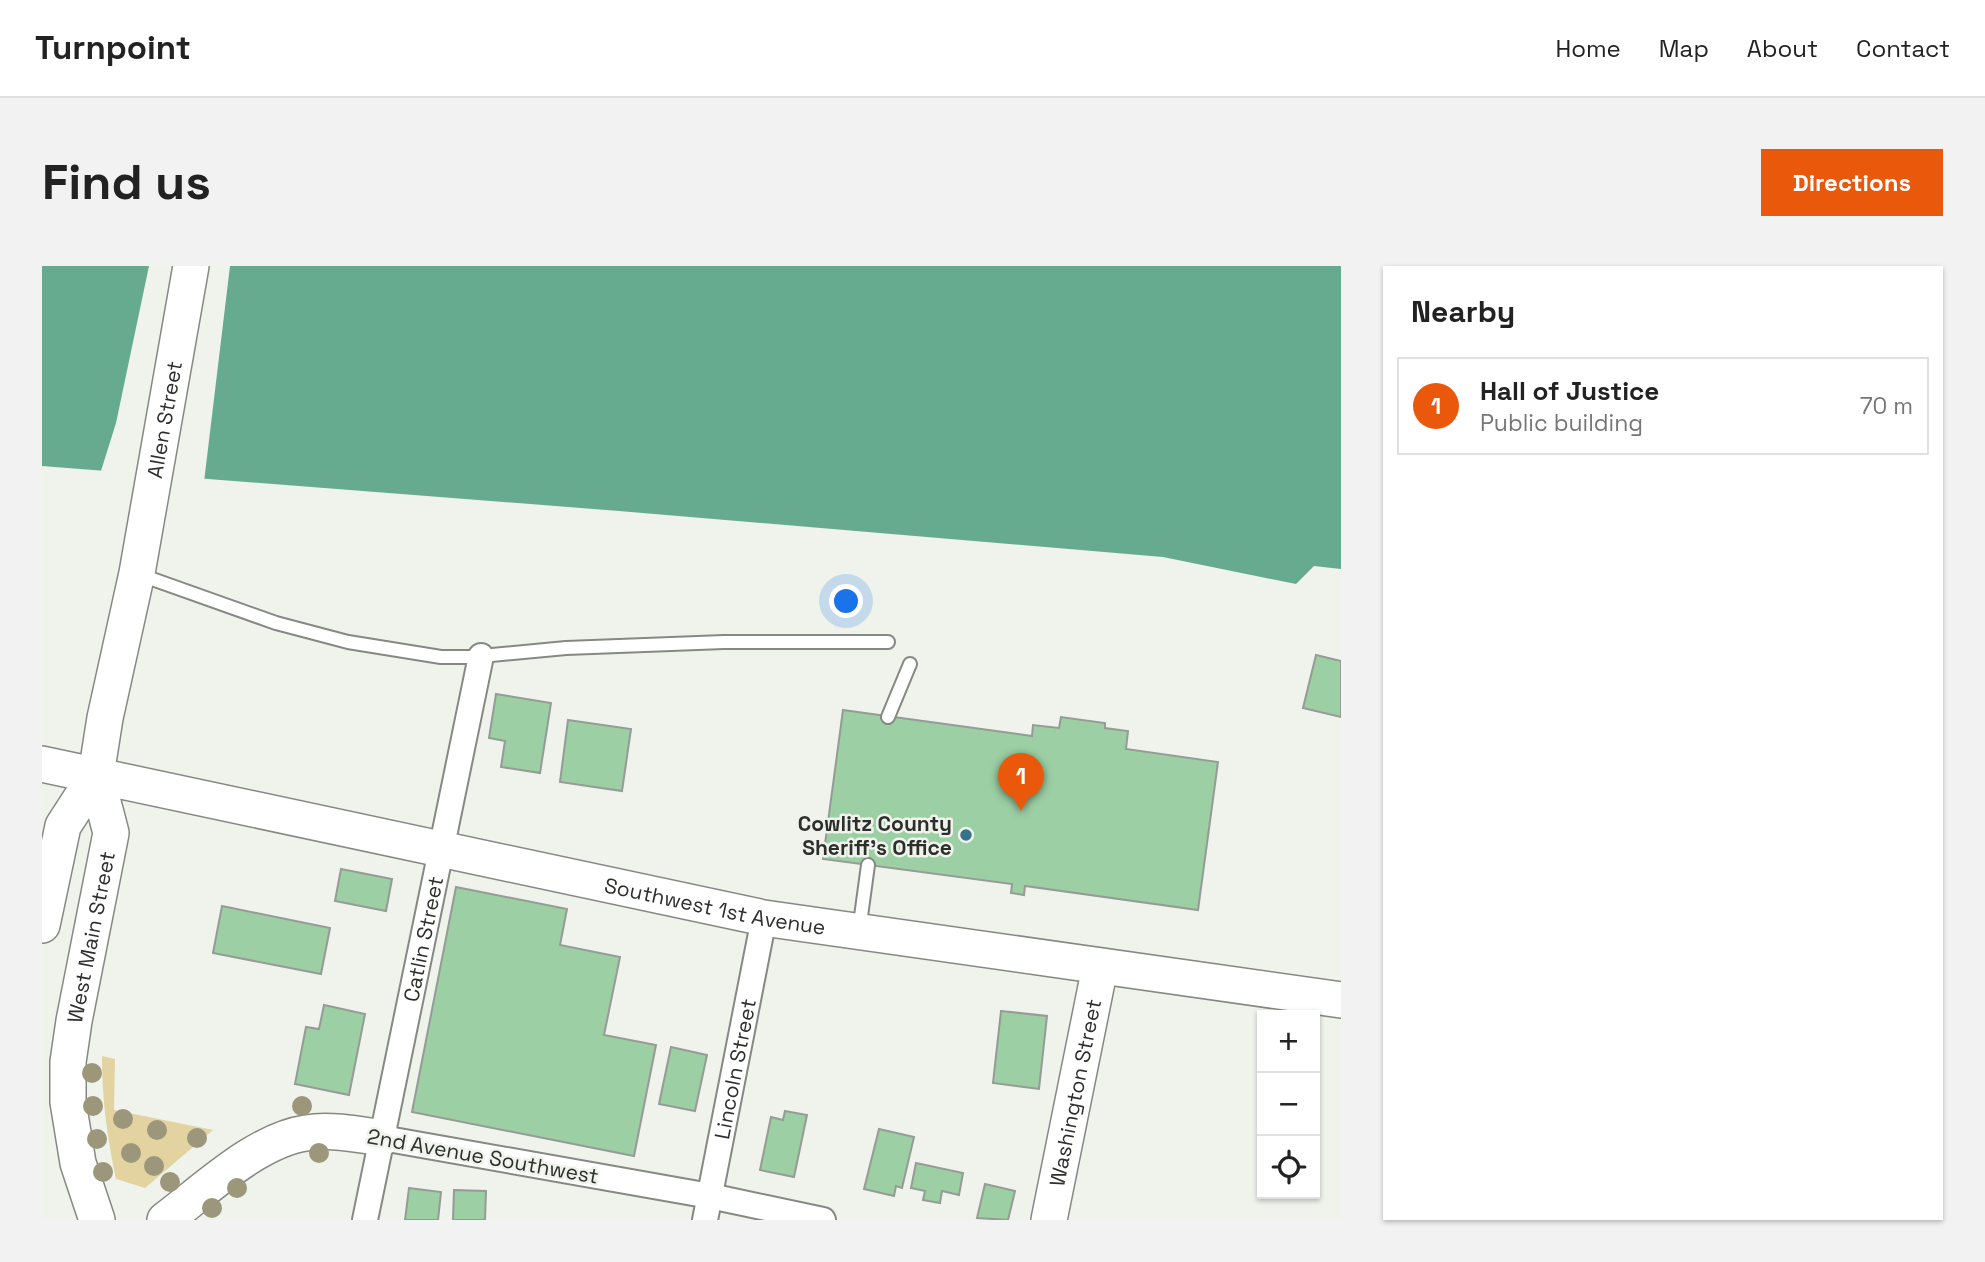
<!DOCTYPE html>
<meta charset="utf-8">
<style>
body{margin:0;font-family:"Space Grotesk",sans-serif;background:#f2f2f2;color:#222}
.controls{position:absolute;right:21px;bottom:21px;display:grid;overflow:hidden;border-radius:0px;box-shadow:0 2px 5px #0004}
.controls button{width:63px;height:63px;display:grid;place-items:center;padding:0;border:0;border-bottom:2px solid #e0e0e0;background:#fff;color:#222;font:35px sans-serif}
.you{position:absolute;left:805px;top:336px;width:24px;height:24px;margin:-18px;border:5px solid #fff;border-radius:50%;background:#1a73e8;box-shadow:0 0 0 10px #1a73e833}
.badge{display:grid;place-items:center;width:46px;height:46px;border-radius:50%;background:#ea580c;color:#fff;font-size:23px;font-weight:700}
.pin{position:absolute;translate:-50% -58px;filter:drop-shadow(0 2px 4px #0008)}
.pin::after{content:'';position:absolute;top:37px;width:24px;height:21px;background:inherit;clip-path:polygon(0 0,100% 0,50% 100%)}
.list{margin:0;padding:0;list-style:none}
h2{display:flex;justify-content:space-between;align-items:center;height:91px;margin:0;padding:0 28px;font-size:30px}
h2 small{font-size:23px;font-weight:400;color:#767676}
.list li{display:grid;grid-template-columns:46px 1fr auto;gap:21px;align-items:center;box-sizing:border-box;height:98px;margin:0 14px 14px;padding:0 14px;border:2px solid #e0e0e0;border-radius:0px}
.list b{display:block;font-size:26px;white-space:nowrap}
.list p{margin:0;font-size:23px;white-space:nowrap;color:#767676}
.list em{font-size:23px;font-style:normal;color:#767676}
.icon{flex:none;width:38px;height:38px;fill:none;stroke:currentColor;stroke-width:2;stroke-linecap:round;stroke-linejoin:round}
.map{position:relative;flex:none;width:1299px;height:954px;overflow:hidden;border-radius:0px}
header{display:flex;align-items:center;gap:42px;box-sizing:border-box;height:98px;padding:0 35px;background:#fff;border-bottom:2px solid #e0e0e0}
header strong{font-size:33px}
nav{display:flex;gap:38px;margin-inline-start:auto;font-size:24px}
.intro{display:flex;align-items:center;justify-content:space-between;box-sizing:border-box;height:168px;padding:0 42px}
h1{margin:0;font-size:49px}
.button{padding:18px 32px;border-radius:0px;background:#ea580c;color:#fff;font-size:24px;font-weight:700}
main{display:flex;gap:42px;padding:0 42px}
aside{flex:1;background:#fff;border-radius:0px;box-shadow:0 2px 5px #0004}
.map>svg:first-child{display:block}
.green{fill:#e2d3a1}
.water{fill:#66aa90}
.pier{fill:#eff3ec}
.building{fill:#9ccfa4;stroke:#959b95;stroke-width:2}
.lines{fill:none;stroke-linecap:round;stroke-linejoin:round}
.lane-casing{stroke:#858982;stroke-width:16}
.street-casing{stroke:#858982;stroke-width:28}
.secondary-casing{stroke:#858982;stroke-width:38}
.lane{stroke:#fff;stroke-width:12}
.street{stroke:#fff;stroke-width:24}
.secondary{stroke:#fff;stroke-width:35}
.tree{fill:#9c977b}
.poi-dot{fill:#357389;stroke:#eff3ec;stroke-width:2.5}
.labels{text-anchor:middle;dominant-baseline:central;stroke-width:5;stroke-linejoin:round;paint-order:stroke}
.street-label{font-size:21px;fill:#2d2f2c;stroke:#eff3ec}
.poi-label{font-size:21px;font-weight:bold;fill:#2d2f2c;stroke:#eff3ec;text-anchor:end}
</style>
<header>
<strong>Turnpoint</strong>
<nav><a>Home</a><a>Map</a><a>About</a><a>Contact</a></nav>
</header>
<div class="intro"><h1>Find us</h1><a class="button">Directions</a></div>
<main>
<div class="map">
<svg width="1299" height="954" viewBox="0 0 1299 954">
<rect width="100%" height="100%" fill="#eff3ec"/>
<!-- green -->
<path class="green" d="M60,790L73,793L72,844L171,864L103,922L74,913C65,871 60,833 60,790Z"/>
<!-- water -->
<path class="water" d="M0,0H1299V303L1272,300L1254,318L1121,291L577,245L0,200Z"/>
<!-- pier -->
<path class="pier" d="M107,0H188L162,216L58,208L74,157Z"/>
<!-- building -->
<path class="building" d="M1274,389L1299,395V451L1261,442Z
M454,428L509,437L498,507L459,501L463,475L447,472Z
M801,444L990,470L991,459L1017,462L1019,451L1063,457V462L1086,465L1084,483L1176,496L1156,644L983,620L982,629L969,627L970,618L781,593Z
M526,454L589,463L580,525L518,516Z
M299,603L350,613L344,645L293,635Z
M414,621L525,643L518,679L578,691L562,769L614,779L592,890L370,846Z
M180,640L288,662L279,708L171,687Z
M282,739L323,748L307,829L253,818L264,761L277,763Z
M959,745L1005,750L997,823L951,817Z
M629,781L665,789L653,845L617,838Z
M743,845L765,849L752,911L718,904L729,851L741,854Z
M837,863L872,871L860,922L854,920L852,930L822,923Z
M874,897L921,907L917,929L900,925L898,937L881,934L883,925L869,922Z
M943,918L973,925L966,954L935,952Z
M367,922L399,926L396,954H363Z
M412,924L444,925L443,954H411Z"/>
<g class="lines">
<defs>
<path id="lane" d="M96,308L234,357L306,376L399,391H429L524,382L682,376H846
M846,451L868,398
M817,665L826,599"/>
<g id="street">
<path d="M340,872L668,930L781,954"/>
<path id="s1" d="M323,954L439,390"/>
<path id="s2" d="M663,954L722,652"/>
</g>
<g id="secondary">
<path id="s3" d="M0,498L722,652L1299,734"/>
<path d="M0,659L21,560L54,509"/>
<path id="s4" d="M55,954L36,897L26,836V796L32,755L69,567L54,509L63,452L95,307L149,0"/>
<path d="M123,954C163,924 215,874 264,867C288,863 315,868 340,872"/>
<path id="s5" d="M1007,954L1058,701"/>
</g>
</defs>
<!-- lane casing -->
<use href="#lane" class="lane-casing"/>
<!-- street casing -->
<use href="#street" class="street-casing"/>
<!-- secondary casing -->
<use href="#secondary" class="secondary-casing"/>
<!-- lane -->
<use href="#lane" class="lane"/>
<!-- street -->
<use href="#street" class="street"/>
<!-- secondary -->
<use href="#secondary" class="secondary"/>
</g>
<!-- trees -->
<g class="tree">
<circle cx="50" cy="807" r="10"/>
<circle cx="51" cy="840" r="10"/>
<circle cx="260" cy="840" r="10"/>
<circle cx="81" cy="853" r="10"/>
<circle cx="115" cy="864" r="10"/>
<circle cx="155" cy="872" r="10"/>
<circle cx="55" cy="873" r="10"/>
<circle cx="89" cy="887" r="10"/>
<circle cx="277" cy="887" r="10"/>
<circle cx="112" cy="900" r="10"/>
<circle cx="61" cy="906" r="10"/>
<circle cx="128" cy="916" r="10"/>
<circle cx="195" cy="922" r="10"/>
<circle cx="170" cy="942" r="10"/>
</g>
<!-- markers -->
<circle class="poi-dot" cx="924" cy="569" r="7"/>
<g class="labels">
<!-- street labels -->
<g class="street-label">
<text stroke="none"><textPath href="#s4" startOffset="817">Allen Street</textPath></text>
<text stroke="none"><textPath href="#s3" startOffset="688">Southwest 1st Avenue</textPath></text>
<text stroke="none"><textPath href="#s4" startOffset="289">West Main Street</textPath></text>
<text stroke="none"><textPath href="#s1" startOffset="287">Catlin Street</textPath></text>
<text stroke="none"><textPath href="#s2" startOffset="154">Lincoln Street</textPath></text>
<text stroke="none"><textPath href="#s5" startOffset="130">Washington Street</textPath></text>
<text transform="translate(441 890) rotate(10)">2nd Avenue Southwest</text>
</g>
<!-- poi labels -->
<g class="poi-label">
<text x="910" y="557">Cowlitz County<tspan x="910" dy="24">Sheriff’s Office</tspan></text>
</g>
</g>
</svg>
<div class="controls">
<button>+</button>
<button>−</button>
<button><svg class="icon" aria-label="locate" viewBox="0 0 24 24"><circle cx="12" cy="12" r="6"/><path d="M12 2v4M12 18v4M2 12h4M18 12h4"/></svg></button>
</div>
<div class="you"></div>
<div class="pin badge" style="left:979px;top:545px">1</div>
</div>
<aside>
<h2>Nearby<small></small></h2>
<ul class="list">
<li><span class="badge">1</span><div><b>Hall of Justice</b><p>Public building</p></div><em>70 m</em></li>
</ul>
</aside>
</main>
